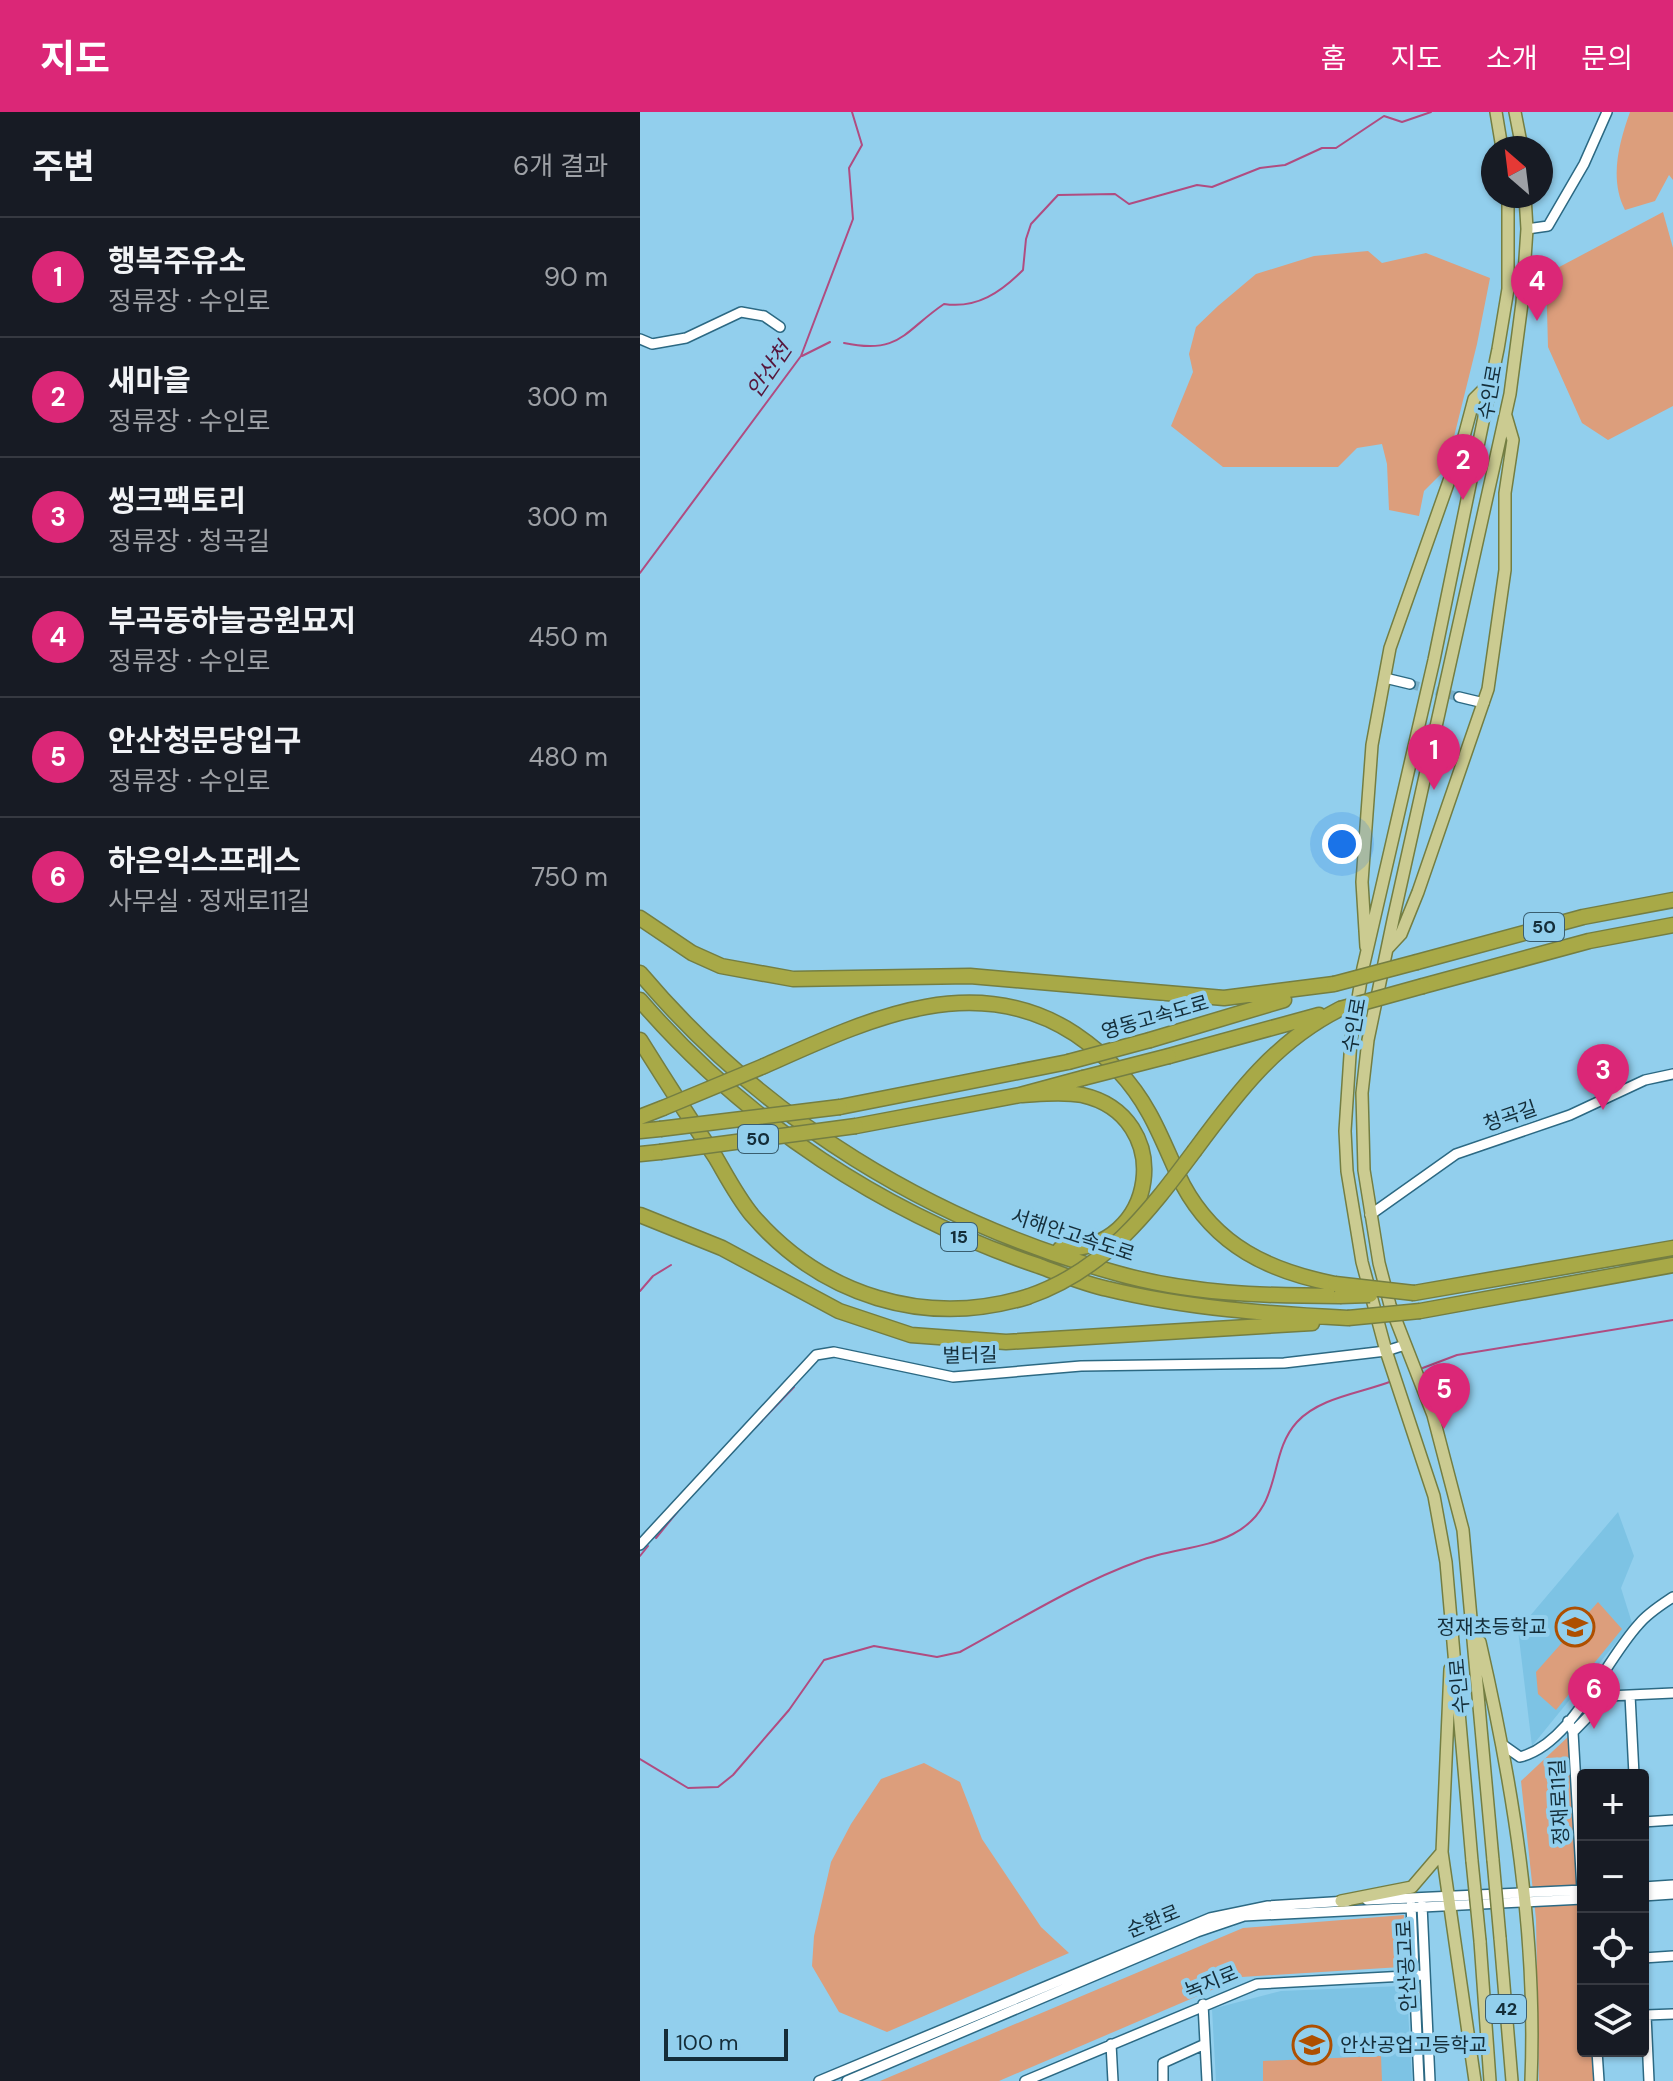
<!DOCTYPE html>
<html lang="ko">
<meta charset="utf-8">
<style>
body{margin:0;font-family:"DM Sans","Noto Sans KR",sans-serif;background:#20242c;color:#f1f3f6}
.controls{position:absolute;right:24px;bottom:24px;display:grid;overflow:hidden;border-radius:8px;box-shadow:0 2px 6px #0004}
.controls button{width:72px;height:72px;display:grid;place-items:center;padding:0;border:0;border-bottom:2px solid #363941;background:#171b24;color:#f1f3f6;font:40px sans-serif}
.compass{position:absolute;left:841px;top:24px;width:72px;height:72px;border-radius:50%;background:#171b24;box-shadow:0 2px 6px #0004;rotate:332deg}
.scale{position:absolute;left:24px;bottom:20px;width:124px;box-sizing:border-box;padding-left:8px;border:4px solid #142d39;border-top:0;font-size:22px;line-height:28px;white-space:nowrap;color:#142d39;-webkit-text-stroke:6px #92cfed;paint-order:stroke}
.you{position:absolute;left:702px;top:732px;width:28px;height:28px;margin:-20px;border:6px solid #fff;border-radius:50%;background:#1a73e8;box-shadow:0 0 0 12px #1a73e833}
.badge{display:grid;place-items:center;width:52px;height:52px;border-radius:50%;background:#db2777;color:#fff;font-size:26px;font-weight:700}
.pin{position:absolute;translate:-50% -66px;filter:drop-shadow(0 2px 4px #0008)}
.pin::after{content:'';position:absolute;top:42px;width:28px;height:24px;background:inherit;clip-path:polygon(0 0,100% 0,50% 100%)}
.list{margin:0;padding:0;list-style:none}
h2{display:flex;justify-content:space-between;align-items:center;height:104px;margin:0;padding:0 32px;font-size:34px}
h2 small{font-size:26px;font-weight:400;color:#9ea1a6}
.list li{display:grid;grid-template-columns:52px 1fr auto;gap:24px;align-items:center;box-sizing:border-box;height:120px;padding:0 32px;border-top:2px solid #363941}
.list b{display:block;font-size:30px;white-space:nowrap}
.list p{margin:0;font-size:26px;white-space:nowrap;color:#9ea1a6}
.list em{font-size:26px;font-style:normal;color:#9ea1a6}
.icon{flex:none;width:44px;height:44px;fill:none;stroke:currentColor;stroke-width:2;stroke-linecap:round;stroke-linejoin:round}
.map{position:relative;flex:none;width:1033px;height:1969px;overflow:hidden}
header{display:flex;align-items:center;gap:48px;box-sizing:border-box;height:112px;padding:0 40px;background:#db2777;color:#fff}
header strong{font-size:38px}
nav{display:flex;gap:44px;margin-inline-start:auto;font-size:28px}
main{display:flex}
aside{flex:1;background:#171b24}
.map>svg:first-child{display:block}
.built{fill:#7dc3e4}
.green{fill:#dc9e7c}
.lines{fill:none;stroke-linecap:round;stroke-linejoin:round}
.stream{stroke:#b04c81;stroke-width:2}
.minor-tunnel{stroke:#79afc9;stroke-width:9;stroke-dasharray:9 4.5;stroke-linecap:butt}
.minor-casing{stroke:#2c6983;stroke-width:12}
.major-casing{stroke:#747e42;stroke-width:14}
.highway-casing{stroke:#747e42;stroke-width:17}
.minor{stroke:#fff;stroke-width:9}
.major{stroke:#cbcb91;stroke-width:11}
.highway{stroke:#a8a947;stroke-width:14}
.major-bridge-casing{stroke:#747e42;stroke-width:14;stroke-linecap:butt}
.highway-bridge-casing{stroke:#747e42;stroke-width:17;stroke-linecap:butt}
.major-bridge{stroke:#cbcb91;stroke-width:11}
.highway-bridge{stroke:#a8a947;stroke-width:14}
.labels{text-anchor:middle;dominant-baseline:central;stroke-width:8;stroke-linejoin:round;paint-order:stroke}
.shield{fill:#92cfed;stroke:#3a5e6f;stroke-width:2}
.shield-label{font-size:18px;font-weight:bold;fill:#142d39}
.street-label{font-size:20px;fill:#142d39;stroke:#92cfed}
.poi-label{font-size:20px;fill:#142d39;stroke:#92cfed;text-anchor:end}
.water-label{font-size:22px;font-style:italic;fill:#57163b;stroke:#92cfed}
</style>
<header>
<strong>지도</strong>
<nav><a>홈</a><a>지도</a><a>소개</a><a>문의</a></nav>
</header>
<main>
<aside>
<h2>주변<small>6개 결과</small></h2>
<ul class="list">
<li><span class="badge">1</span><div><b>행복주유소</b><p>정류장 · 수인로</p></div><em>90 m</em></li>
<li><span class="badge">2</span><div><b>새마을</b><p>정류장 · 수인로</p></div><em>300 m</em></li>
<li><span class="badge">3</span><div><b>씽크팩토리</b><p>정류장 · 청곡길</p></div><em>300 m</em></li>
<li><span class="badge">4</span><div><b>부곡동하늘공원묘지</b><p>정류장 · 수인로</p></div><em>450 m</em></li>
<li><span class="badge">5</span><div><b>안산청문당입구</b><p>정류장 · 수인로</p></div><em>480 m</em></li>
<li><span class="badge">6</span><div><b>하은익스프레스</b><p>사무실 · 정재로11길</p></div><em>750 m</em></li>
</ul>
</aside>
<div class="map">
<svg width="1033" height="1969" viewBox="0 0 1033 1969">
<rect width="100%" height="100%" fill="#92cfed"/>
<!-- built -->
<path class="built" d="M978,1400L994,1444L981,1476L992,1511L892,1634L878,1518Z
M761,1874L767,1879L772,1969H576L572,1897L641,1879Z"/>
<!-- green -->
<path class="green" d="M990,0H1033V68L1029,63L1015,89L985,98C969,67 979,31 990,0Z
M1023,100L1033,136V294L968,328L942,311L908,235L906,162Z
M728,139L742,151L786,141L850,166L837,232L806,357L784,379L779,404L749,398L747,352L742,332L717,336L698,355H583L531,314L553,260L549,242L556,215L578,194L616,162L674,144Z
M958,1490L982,1517L916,1598L898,1582L896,1560Z
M930,1623L936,1767L943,1798V1939H952L954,1969H899L896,1807L881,1669Z
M284,1651L320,1670L342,1727L401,1815L429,1841L247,1920L199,1900L172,1854L174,1824L191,1750L211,1712L241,1667Z
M764,1803L761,1855L602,1865L359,1969H240L603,1816Z
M741,1944L742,1969H623V1949Z"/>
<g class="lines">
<!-- stream -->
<path class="stream" d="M204,231C260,243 264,219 304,192C337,197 361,180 383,158L386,127L391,112L418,83L475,82L489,92L557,73L572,75L620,56L645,53L682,36H696L744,4L762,10L791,0
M162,244L190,230
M0,461L161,244L213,107L209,56L222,33L212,0
M0,1179L13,1164L31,1153
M780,1257L817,1243L1033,1208
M115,1316L154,1275
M16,1426L38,1399
M0,1444L8,1434
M0,1647L48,1676L78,1675L93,1663L149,1598L184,1548L234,1534L297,1545L320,1540C379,1508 436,1472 499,1449C529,1437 565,1437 593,1422C645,1395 626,1344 657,1310C680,1285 722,1281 752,1269"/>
<!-- minor-tunnel -->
<path class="minor-tunnel" d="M770,572L819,585"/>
<defs>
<path id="minor" d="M887,117L908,114L944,52L967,0
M0,227L12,232L46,226L101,200L124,204L140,215
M745,566L770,572
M819,585L844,591
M730,1103L816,1042L930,1003L1005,968L1033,962
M0,1433L176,1243L194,1240L313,1265L441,1254L644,1251L746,1239L765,1233
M990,1583L994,1663
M928,1609L933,1620L942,1778
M933,1620L968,1584L1033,1581
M863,1633L880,1645C932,1632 963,1551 999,1512C1008,1501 1021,1493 1033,1485
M1003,1710L1033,1708
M1003,1775L1033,1773
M1003,1784L1033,1782
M727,1788L943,1778
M771,1793L779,1969
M782,1793L790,1969
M1003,1846L1033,1844
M563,1892L567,1969
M471,1932L473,1969
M957,1939L959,1969
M179,1969L570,1806L628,1794L708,1789
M207,1969L557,1820L604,1804L943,1787
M385,1969L617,1872L785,1863
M523,1969V1951L565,1932
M1009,1969L1006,1903L1033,1902"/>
<path id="major" d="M856,0L862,36
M875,0L882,36
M726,835L722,770L732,633L750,536L822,332L834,287L850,271
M748,836L761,822L778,780L848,577L865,458V381L873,328L866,304
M840,1530C873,1674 897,1821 891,1969
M810,1557L802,1740L835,1969
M853,1748L823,1418L793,1303L750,1193L739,1151L724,1058L722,981L728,928L753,808L870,282L882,191L887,117L885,84
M832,1749L806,1450L794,1384L746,1239L722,1150L707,1059L705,1019L711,928L723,856L794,548L858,237L868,177V84
M701,1789L772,1775L802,1740
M860,1826L872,1969
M840,1829L850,1969"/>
<path id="highway" d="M0,806L52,841L81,854L153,867L330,864L584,886L694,872
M777,850L943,805L1033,788
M0,861C124,1008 291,1110 476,1161C549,1182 625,1184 700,1184
M783,874L949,829L1033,813
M0,888C107,1012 245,1102 399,1154C421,1162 444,1172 468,1177C546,1196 628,1202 708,1206
M0,928C25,968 50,1007 76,1046C87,1065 98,1086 112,1103C182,1184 285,1216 387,1185
M510,928L644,888
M529,944L679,903
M124,954C223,910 333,855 435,922C466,943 491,968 509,1001C522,1024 531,1049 543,1073C576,1134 629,1159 695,1172
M380,983C400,982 422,979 442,983C536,1004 519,1140 420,1137
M200,995L428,950
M0,1005L23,996
M216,1014L380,983L443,966
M0,1019L20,1017
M555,1038C597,981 636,929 700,897
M0,1042L20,1040
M0,1103L82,1136L199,1199L271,1223L366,1230L672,1211
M774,1181L1033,1136
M780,1199L1033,1153"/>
</defs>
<!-- minor casing -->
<use href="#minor" class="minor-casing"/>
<!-- major casing -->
<use href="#major" class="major-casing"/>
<!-- highway casing -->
<use href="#highway" class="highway-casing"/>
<!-- minor -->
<use href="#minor" class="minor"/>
<!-- major -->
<use href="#major" class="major"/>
<!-- highway -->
<use href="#highway" class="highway"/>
<defs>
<path id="major-bridge" d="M853,1748L860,1826
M832,1749L840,1829"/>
<path id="highway-bridge" d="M694,872L777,850
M700,897L783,874
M428,950L510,928
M443,966L529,944
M23,996L124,954
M20,1017L200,995
M20,1040L216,1014
M695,1172L774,1181
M700,1184L730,1183
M387,1185C464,1159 508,1101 555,1038
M708,1206L780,1199"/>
</defs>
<!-- major-bridge casing -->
<use href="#major-bridge" class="major-bridge-casing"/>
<!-- highway-bridge casing -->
<use href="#highway-bridge" class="highway-bridge-casing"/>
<!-- major-bridge -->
<use href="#major-bridge" class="major-bridge"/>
<!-- highway-bridge -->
<use href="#highway-bridge" class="highway-bridge"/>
</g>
<!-- icons -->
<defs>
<symbol id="school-ring" viewBox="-11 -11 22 22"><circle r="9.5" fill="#92cfed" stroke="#ae4f00" stroke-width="1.5"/><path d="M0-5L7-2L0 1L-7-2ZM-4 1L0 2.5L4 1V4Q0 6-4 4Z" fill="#ae4f00"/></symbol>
</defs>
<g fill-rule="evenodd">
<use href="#school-ring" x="913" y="1493" width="44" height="44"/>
<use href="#school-ring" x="650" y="1911" width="44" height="44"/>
</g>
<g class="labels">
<!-- shield labels -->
<g class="shield">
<rect x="884" y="801" width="40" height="28" rx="6"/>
<rect x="98" y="1013" width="40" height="28" rx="6"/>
<rect x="301" y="1111" width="36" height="28" rx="6"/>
<rect x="846" y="1883" width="40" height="28" rx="6"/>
</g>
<g class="shield-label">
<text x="904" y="815">50</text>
<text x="118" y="1027">50</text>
<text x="319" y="1125">15</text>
<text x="866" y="1897">42</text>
</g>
<!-- street labels -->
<g class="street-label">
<text transform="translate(850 280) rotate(-80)">수인로</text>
<text transform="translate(515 905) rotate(-16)">영동고속도로</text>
<text transform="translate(714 913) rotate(-80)">수인로</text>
<text transform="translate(870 1004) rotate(-19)">청곡길</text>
<text transform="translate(433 1123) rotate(18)">서해안고속도로</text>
<text transform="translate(330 1243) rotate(-1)">벌터길</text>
<text transform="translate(819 1574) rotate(-95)">수인로</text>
<text transform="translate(919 1690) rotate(-93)">정재로11길</text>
<text transform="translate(513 1809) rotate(-22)">순환로</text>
<text transform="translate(766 1854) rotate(-93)">안산공고로</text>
<text transform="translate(571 1870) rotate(-22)">녹지로</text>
</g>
<!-- poi labels -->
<g class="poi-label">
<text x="907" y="1515">정재초등학교</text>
<text x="700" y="1933" text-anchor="start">안산공업고등학교</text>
</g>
<!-- water labels -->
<g class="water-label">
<text transform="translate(129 258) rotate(-56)">안산천</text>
</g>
</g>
</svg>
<div class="controls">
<button>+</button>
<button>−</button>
<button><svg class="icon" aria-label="locate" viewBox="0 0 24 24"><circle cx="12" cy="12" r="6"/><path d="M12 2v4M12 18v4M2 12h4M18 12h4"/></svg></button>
<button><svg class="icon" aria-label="layers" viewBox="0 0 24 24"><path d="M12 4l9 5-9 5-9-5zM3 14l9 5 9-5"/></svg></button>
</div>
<svg class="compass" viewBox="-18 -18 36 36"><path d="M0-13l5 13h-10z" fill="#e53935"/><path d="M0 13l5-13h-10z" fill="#9ea1a6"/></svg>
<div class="scale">100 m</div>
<div class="you"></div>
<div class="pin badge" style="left:794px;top:678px">1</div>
<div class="pin badge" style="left:823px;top:388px">2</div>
<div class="pin badge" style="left:963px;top:998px">3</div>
<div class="pin badge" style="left:897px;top:209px">4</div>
<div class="pin badge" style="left:804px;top:1317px">5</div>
<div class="pin badge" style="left:954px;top:1617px">6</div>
</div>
</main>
